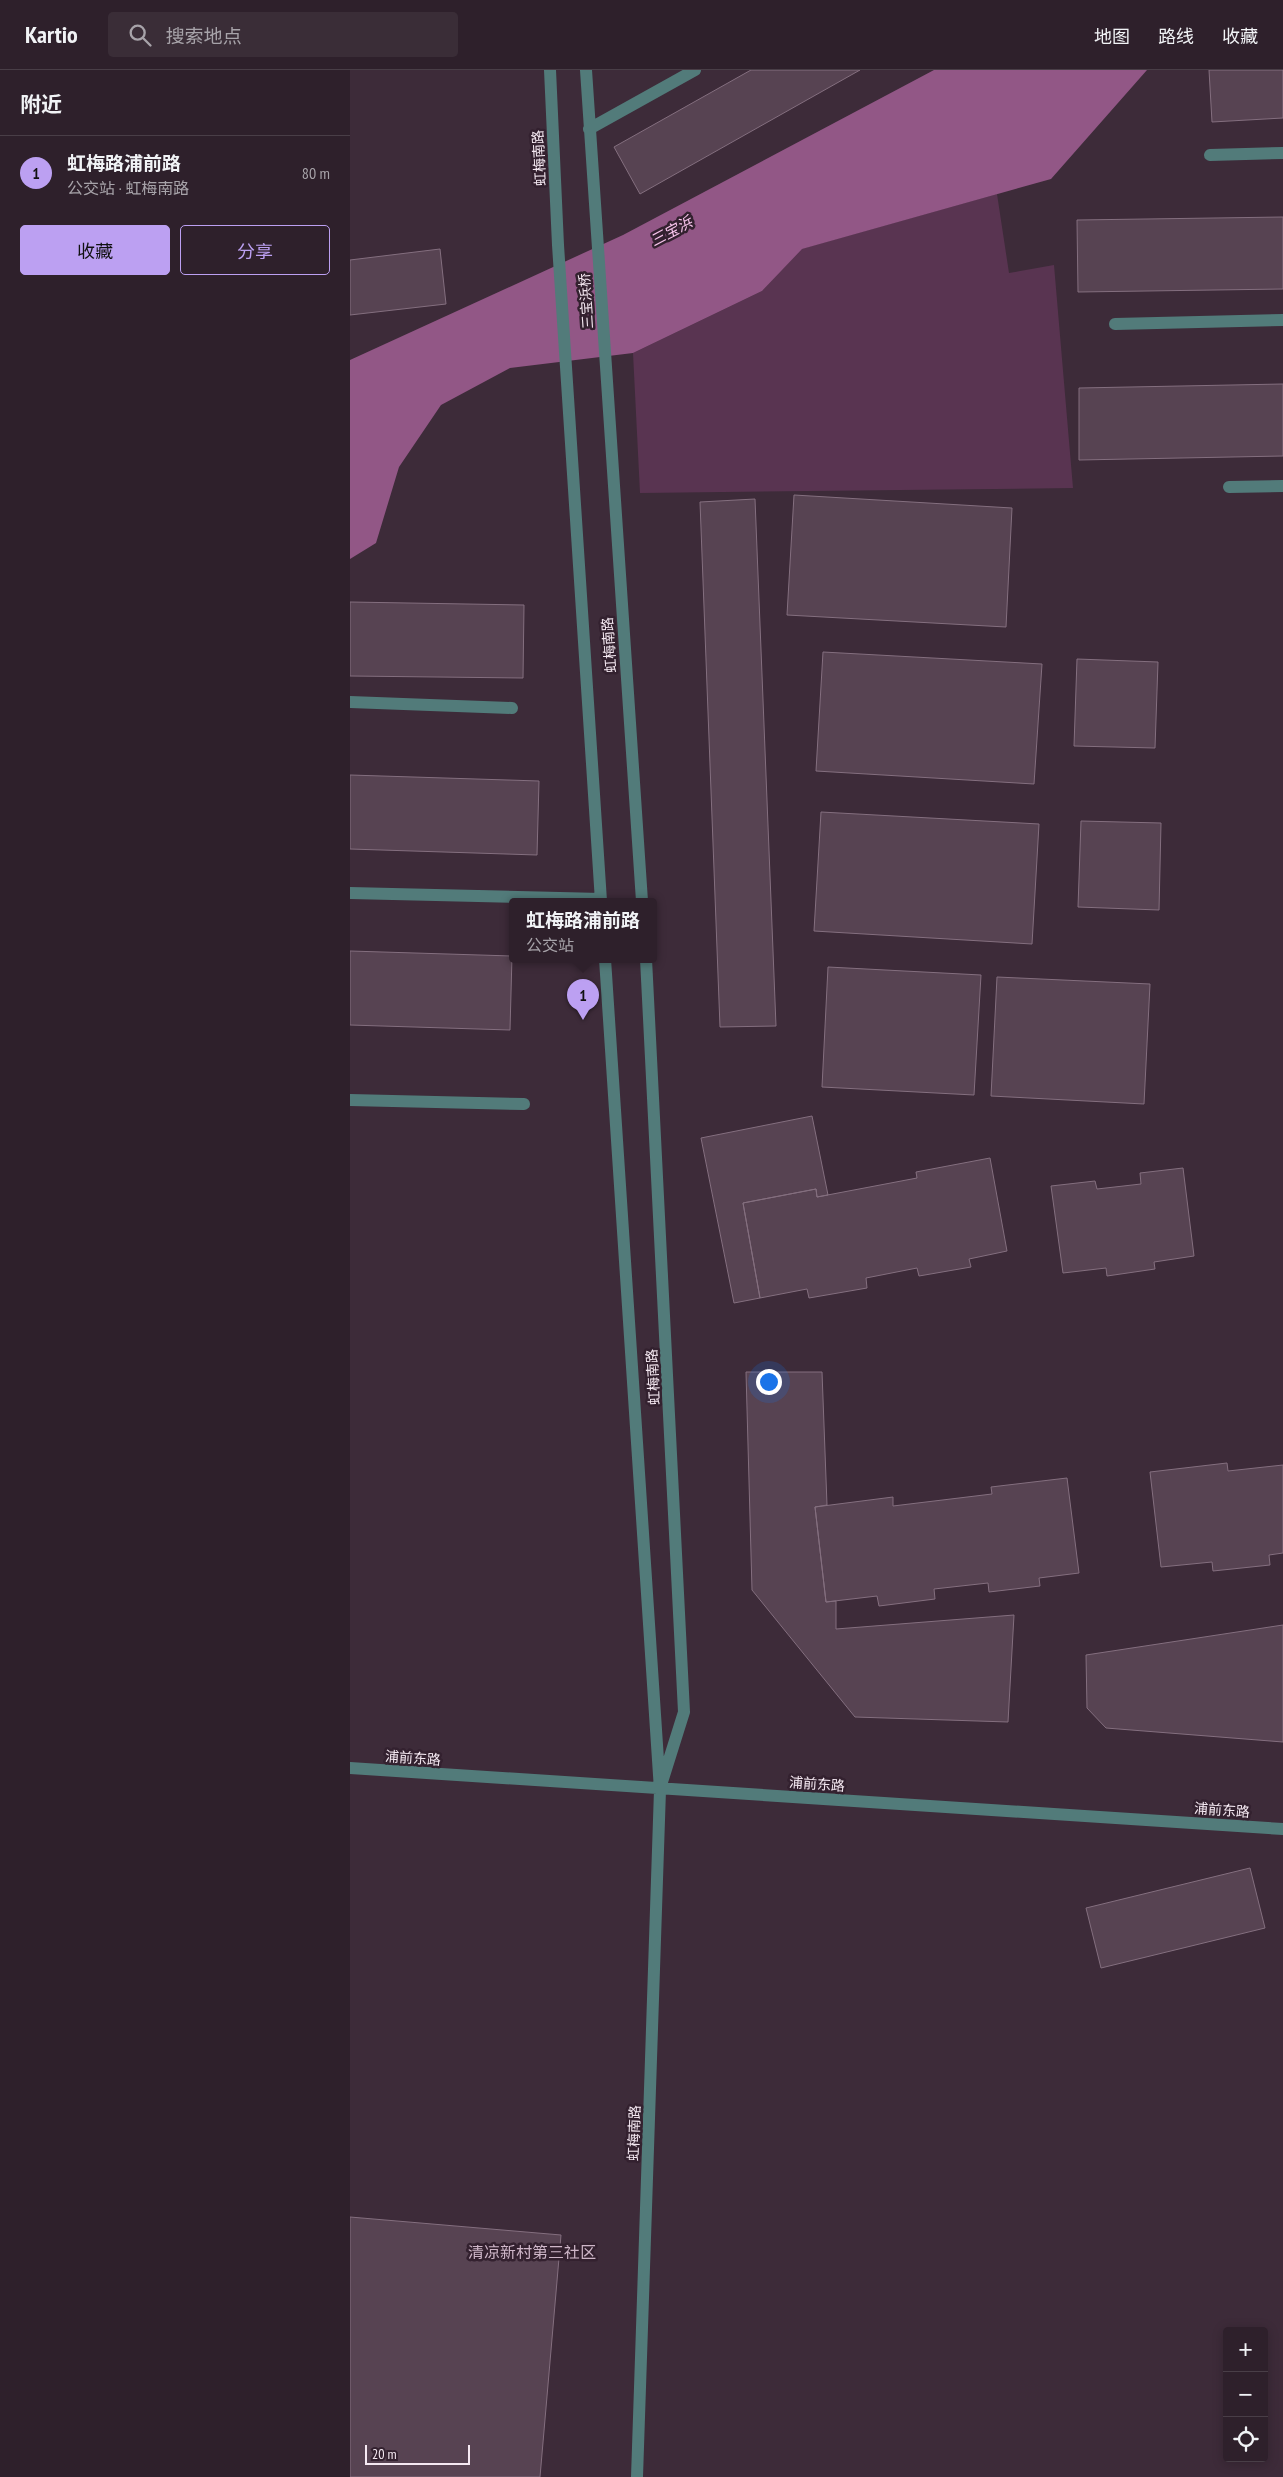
<!DOCTYPE html>
<html lang="zh">
<meta charset="utf-8">
<style>
body{margin:0;font-family:"PT Sans Narrow","Noto Sans SC",sans-serif;background:#3a2d37;color:#f1f3f6}
.controls{position:absolute;right:15px;bottom:15px;display:grid;overflow:hidden;border-radius:5px;box-shadow:0 2px 12px #0003}
.controls button{width:45px;height:45px;display:grid;place-items:center;padding:0;border:0;border-bottom:1px solid #493e47;background:#2e202b;color:#f1f3f6;font:25px sans-serif}
.scale{position:absolute;left:15px;bottom:12px;width:105px;box-sizing:border-box;padding-left:5px;border:2px solid #f5e9f2;border-top:0;font-size:14px;line-height:18px;white-space:nowrap;color:#f5e9f2;-webkit-text-stroke:4px #33212f;paint-order:stroke}
.you{position:absolute;left:418px;top:1311px;width:18px;height:18px;margin:-12px;border:4px solid #fff;border-radius:50%;background:#1a73e8;box-shadow:0 0 0 8px #1a73e833}
.badge{display:grid;place-items:center;width:32px;height:32px;border-radius:50%;background:#bca0f2;color:#111;font-size:16px;font-weight:700}
.pin{position:absolute;translate:-50% -41px;filter:drop-shadow(0 1px 2px #0008)}
.pin::after{content:'';position:absolute;top:26px;width:18px;height:15px;background:inherit;clip-path:polygon(0 0,100% 0,50% 100%)}
.popup{position:absolute;left:159px;top:828px;width:148px;height:65px;box-sizing:border-box;display:grid;place-content:center;border-radius:5px;background:#2e202b;filter:drop-shadow(0 1px 4px #0005);font-size:16px;white-space:nowrap;color:#a7a3a9}
.popup b{font-size:19px;color:#f1f3f6}
.popup::after{content:'';position:absolute;left:50%;top:100%;margin-left:-10px;border:10px solid transparent;border-top-color:#2e202b}
.list{margin:0;padding:0;list-style:none}
h2{display:flex;justify-content:space-between;align-items:center;height:65px;margin:0;padding:0 20px;font-size:21px}
h2 small{font-size:16px;font-weight:400;color:#a7a3a9}
.list li{display:grid;grid-template-columns:32px 1fr auto;gap:15px;align-items:center;box-sizing:border-box;height:75px;padding:0 20px;border-top:1px solid #493e47}
.list b{display:block;font-size:19px;white-space:nowrap}
.list p{margin:0;font-size:16px;white-space:nowrap;color:#a7a3a9}
.list em{font-size:16px;font-style:normal;color:#a7a3a9}
.actions{display:flex;gap:10px;padding:15px 20px}
.actions a{flex:1;padding:11px 0;border:1px solid #bca0f2;border-radius:5px;text-align:center;font-size:18px;color:#bca0f2}
.actions .main{background:#bca0f2;color:#111}
.icon{flex:none;width:28px;height:28px;fill:none;stroke:currentColor;stroke-width:2;stroke-linecap:round;stroke-linejoin:round}
.map{position:relative;flex:none;width:933px;height:2407px;overflow:hidden}
header{display:flex;align-items:center;gap:30px;box-sizing:border-box;height:70px;padding:0 25px;background:#2e202b;border-bottom:1px solid #493e47}
header strong{font-size:24px}
nav{display:flex;gap:28px;margin-inline-start:auto;font-size:18px}
.search{width:350px;height:45px;background:#3a2d37;display:flex;align-items:center;gap:12px;box-sizing:border-box;padding:0 18px;border-radius:5px;color:#a7a3a9;font-size:19px}
main{display:flex}
aside{flex:1;background:#2e202b}
.map>svg:first-child{display:block}
.green{fill:#593451}
.water{fill:#925786}
.building{fill:#574352;stroke:#846f7f}
.lines{fill:none;stroke-linecap:round;stroke-linejoin:round}
.minor{stroke:#527b7a;stroke-width:12}
.labels{text-anchor:middle;dominant-baseline:central;stroke-width:5;stroke-linejoin:round;paint-order:stroke}
.street-label{font-size:14px;fill:#f5e9f2;stroke:#33212f}
.water-label{font-size:15px;font-style:italic;fill:#f9c5ed;stroke:#33212f}
.quarter-label{font-size:16px;fill:#ceb6c8;stroke:#33212f}
</style>
<header>
<strong>Kartio</strong>
<div class="search"><svg class="icon" aria-label="search" viewBox="0 0 24 24"><circle cx="10" cy="10" r="6"/><path d="M15 15l6 6"/></svg>搜索地点</div>
<nav><a>地图</a><a>路线</a><a>收藏</a></nav>
</header>
<main>
<aside>
<h2>附近<small></small></h2>
<ul class="list">
<li><span class="badge">1</span><div><b>虹梅路浦前路</b><p>公交站 · 虹梅南路</p></div><em>80 m</em></li>
</ul>
<div class="actions"><a class="main">收藏</a><a>分享</a></div>
</aside>
<div class="map">
<svg width="933" height="2407" viewBox="0 0 933 2407">
<rect width="100%" height="100%" fill="#3d2b39"/>
<!-- green -->
<path class="green" d="M647,124L659,203L704,195L723,418L290,423L283,283L412,221L451,179Z"/>
<!-- water -->
<path class="water" d="M584,0H797L701,109L452,179L412,221L283,283L160,298L91,335L49,397L26,473L0,489V290L273,165Z"/>
<!-- building -->
<path class="building" d="M401,0H510L290,124L264,77Z
M859,0H933V48L862,52Z
M933,147V219L728,222L727,150Z
M90,179L96,234L0,245V190Z
M933,314V386L729,390V318Z
M444,425L662,438L656,557L437,545Z
M405,429L426,956L370,957L350,432Z
M0,532L174,535L173,608L0,606Z
M473,582L692,594L684,714L466,701Z
M727,589L808,592L805,678L724,676Z
M0,705L189,711L187,785L0,779Z
M471,742L689,754L682,874L464,861Z
M731,751L811,753L809,840L728,837Z
M0,881L162,886L160,960L0,955Z
M478,897L631,905L624,1025L472,1017Z
M647,907L800,914L794,1034L641,1026Z
M462,1046L478,1125L467,1127L466,1119L393,1133L410,1228L384,1233L351,1068Z
M640,1088L657,1181L619,1189L621,1197L569,1206L567,1198L516,1208L517,1218L459,1228L457,1219L410,1228L393,1133L466,1119L467,1127L567,1108L566,1102Z
M833,1098L844,1186L804,1192L805,1199L757,1206L756,1198L713,1203L701,1116L745,1111L747,1119L791,1114L790,1103Z
M396,1302H472L477,1435L465,1437L476,1532L486,1531V1559L664,1545L658,1652L505,1647L402,1520Z
M877,1393L878,1401L933,1395V1483L919,1485L920,1495L863,1501L862,1492L811,1497L800,1402Z
M717,1408L729,1503L689,1508L690,1516L639,1522L638,1513L584,1519L585,1529L529,1536L527,1526L476,1532L465,1437L543,1427V1436L642,1424L641,1417Z
M933,1555V1672L756,1658L737,1638L736,1585Z
M900,1798L915,1858L751,1898L736,1838Z
M0,2147L211,2165L190,2407H0Z"/>
<g class="lines">
<!-- minor -->
<path class="minor" d="M200,0L208,175L251,831
M236,0L292,831
M239,59L345,0
M860,85L933,83
M765,254L933,250
M879,417L933,416
M0,632L162,638
M0,823L251,829
M255,889L310,1720L287,2407
M296,889L334,1642L312,1712
M0,1030L174,1034
M0,1698L933,1759"/>
</g>
<g class="labels">
<!-- street labels -->
<g class="street-label">
<text transform="translate(189 88) rotate(-93)">虹梅南路</text>
<text transform="translate(236 231) rotate(-94)">三宝浜桥</text>
<text transform="translate(259 575) rotate(-94)">虹梅南路</text>
<text transform="translate(303 1307) rotate(-93)">虹梅南路</text>
<text transform="translate(63 1688) rotate(4)">浦前东路</text>
<text transform="translate(467 1714) rotate(4)">浦前东路</text>
<text transform="translate(872 1740) rotate(4)">浦前东路</text>
<text transform="translate(284 2063) rotate(-88)">虹梅南路</text>
</g>
<!-- water labels -->
<g class="water-label">
<text transform="translate(321 161) rotate(-28)">三宝浜</text>
</g>
<!-- quarter labels -->
<g class="quarter-label">
<text x="182" y="2182">清凉新村第三社区</text>
</g>
</g>
</svg>
<div class="controls">
<button>+</button>
<button>−</button>
<button><svg class="icon" aria-label="locate" viewBox="0 0 24 24"><circle cx="12" cy="12" r="6"/><path d="M12 2v4M12 18v4M2 12h4M18 12h4"/></svg></button>
</div>
<div class="scale">20 m</div>
<div class="you"></div>
<div class="pin badge" style="left:233px;top:950px">1</div>
<div class="popup"><b>虹梅路浦前路</b>公交站</div>
</div>
</main>
